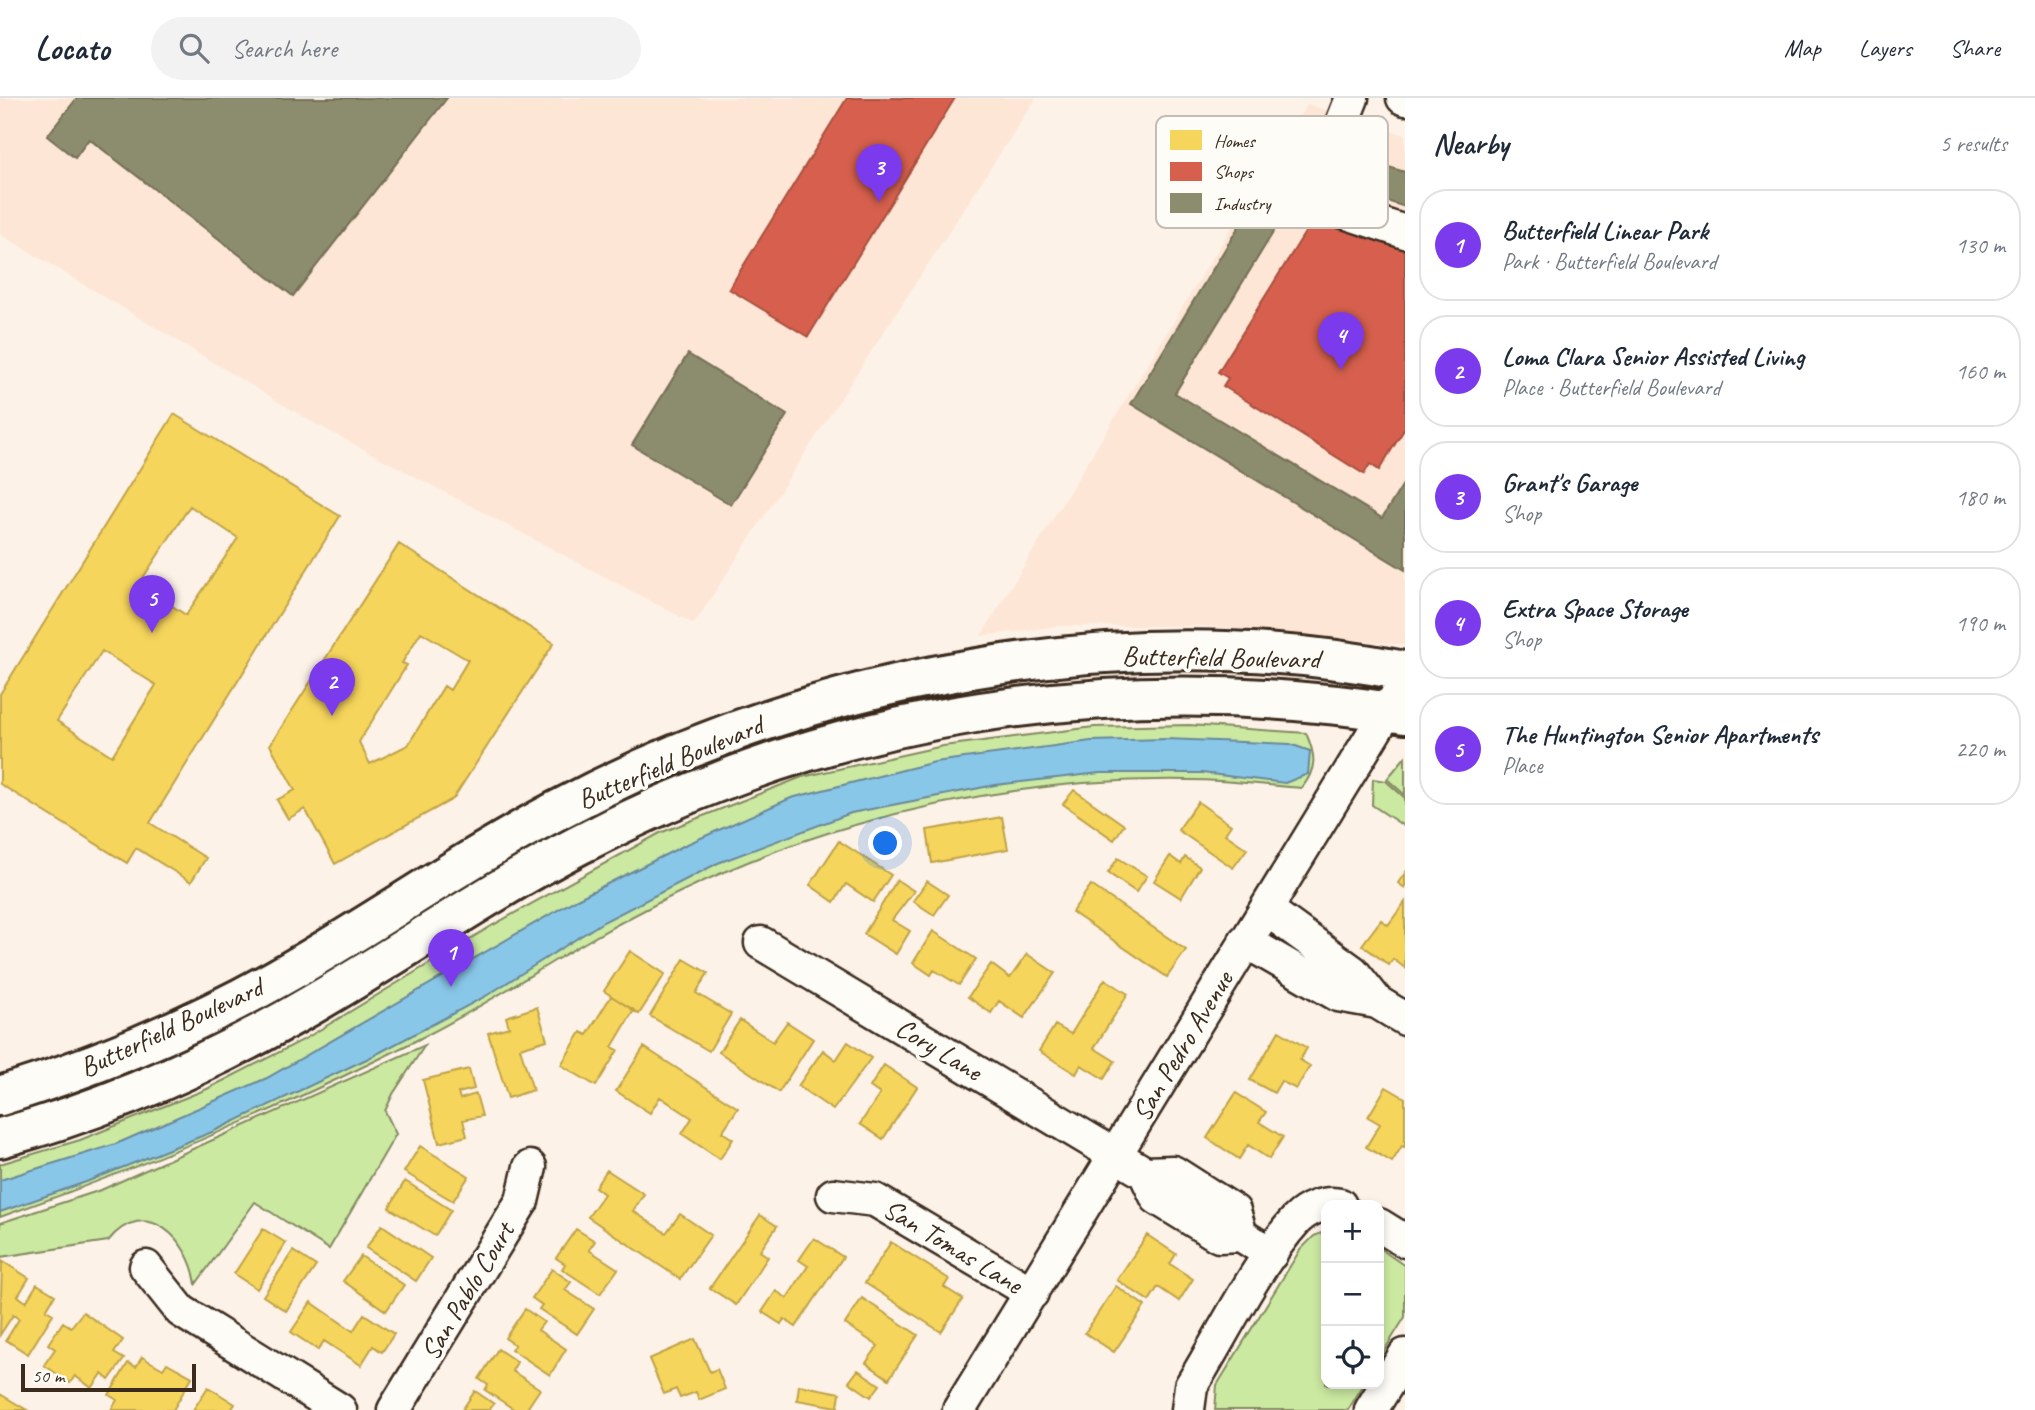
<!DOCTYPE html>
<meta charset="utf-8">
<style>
body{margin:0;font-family:Caveat,sans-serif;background:#f2f2f3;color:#1f2937}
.controls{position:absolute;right:21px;bottom:21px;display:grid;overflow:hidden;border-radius:14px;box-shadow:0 4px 10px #0003}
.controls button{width:63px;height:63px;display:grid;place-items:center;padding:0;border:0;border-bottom:2px solid #e0e1e3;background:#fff;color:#1f2937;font:35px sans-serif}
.scale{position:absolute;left:21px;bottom:18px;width:175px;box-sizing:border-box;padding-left:7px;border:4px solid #3b2a1e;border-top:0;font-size:19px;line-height:24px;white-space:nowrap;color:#3b2a1e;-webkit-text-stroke:5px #fdfcf7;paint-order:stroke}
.you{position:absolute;left:886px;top:746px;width:24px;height:24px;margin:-18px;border:5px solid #fff;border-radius:50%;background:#1a73e8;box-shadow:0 0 0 10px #1a73e833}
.badge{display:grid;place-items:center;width:46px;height:46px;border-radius:50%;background:#7c3aed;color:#fff;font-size:23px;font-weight:700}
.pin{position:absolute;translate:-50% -58px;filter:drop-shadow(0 2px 4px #0008)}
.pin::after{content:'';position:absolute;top:37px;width:24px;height:21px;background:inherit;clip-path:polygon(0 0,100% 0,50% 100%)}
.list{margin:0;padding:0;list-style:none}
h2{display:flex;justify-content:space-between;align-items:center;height:91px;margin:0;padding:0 28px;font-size:30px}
h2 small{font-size:23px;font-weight:400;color:#747a83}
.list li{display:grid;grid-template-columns:46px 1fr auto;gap:21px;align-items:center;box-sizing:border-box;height:112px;margin:0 14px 14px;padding:0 14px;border:2px solid #e0e1e3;border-radius:28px}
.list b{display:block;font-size:26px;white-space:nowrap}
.list p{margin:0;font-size:23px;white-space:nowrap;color:#747a83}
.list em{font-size:23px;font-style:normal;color:#747a83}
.icon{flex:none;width:38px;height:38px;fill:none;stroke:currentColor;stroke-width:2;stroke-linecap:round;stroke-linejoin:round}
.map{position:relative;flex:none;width:1405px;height:1312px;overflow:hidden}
header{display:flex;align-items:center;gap:42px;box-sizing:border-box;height:98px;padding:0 35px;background:#fff;border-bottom:2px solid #e0e1e3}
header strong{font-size:33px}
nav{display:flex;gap:38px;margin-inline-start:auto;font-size:24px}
.search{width:490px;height:63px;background:#f2f2f3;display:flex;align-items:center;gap:18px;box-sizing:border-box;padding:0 24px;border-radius:38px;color:#747a83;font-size:26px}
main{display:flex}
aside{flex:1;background:#fff}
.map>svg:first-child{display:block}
.built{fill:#fde6d6}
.green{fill:#cbe9a1;stroke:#838a60;stroke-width:2}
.water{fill:#89c7e9;stroke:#6a8898;stroke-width:2}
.homes{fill:#f6d55c;stroke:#bea249;stroke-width:2;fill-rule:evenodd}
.shops{fill:#d6604d;stroke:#a8503f;stroke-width:2}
.industry{fill:#8c8c6e;stroke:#746f56;stroke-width:2}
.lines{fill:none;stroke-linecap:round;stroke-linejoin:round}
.minor-casing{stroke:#3b2a1e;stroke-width:37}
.major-casing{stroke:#3b2a1e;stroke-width:44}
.minor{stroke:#fdfcf7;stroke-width:32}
.major{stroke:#fdfcf7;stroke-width:38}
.labels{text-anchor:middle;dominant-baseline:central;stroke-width:7;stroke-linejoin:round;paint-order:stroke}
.street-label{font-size:28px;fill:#3b2a1e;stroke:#fdfcf7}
.key{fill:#fdfcf7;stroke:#c3bdb6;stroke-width:2}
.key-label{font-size:19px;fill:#3b2a1e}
</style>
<header>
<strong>Locato</strong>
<div class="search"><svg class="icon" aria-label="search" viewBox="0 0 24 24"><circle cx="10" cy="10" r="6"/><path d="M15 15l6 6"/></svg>Search here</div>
<nav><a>Map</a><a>Layers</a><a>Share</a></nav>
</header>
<main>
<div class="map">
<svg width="1405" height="1312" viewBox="0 0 1405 1312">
<rect width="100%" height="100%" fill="#fdf2e8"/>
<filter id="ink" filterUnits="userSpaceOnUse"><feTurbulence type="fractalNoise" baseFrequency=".0143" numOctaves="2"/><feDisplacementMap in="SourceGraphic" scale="14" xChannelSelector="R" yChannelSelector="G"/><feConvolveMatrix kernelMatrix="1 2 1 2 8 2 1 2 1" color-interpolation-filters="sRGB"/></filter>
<g filter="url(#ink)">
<!-- built -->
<path class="built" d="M0,0H1036L694,526L312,324L0,136Z
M1307,6L1405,37V547L1203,528H1059L981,538Z"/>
<!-- green -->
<path class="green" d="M1189,627L1306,635C1316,658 1317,670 1302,690C1265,687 1227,682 1190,682C1076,680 961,696 851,728C760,754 671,795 588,843C534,874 481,910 425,938C288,1008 146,1068 0,1119V1066L80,1042L207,991L303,942L493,827L660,735L802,679L943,648L1094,629Z
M1405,659V697L1387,681Z
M1373,681L1386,683L1405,700V729L1372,707Z
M425,947L393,996L385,1013L396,1036L329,1151L255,1104L196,1186C190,1142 146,1096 108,1143L0,1159V1125L101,1092Z
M1326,1133V1286H1364L1348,1312H1215L1217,1287L1300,1152L1314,1138Z
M1379,1150L1405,1168V1219L1379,1261Z"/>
<!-- water -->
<path class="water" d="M1166,641L1290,646L1310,653L1308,676L1285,685L1202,675H1100L995,687L851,715L718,765L603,824L486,898L373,958L212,1034L86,1084L0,1114V1082L116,1046L267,980L577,801L683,748L791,700L935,664L1091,643Z"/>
<!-- homes -->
<path class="homes" d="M174,316L340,418L150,725L206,760L191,784L136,750L127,765L0,686V596ZM190,408L238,440L186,517L139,486ZM102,553L156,587L112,658L57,623Z
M399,446L554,545L453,701L335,766L305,711L288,721L277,702L295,692L270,647ZM421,534L468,562L450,592L444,588L408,647L370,666L359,644L407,567L402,565Z
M1074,692L1124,727L1114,742L1063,706Z
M1198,704L1231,727L1225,736L1247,751L1233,770L1178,732Z
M1002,719L1008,751L932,765L927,732Z
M839,743L891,777L873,804L846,786L834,804L810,787Z
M1170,758L1181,766L1185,759L1200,769L1181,800L1154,783Z
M1118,760L1147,778L1136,794L1108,775Z
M1405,775V790L1398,785Z
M897,782L914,793L892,822L910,833L896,856L864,836Z
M927,783L948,797L934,817L913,803Z
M1091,787L1186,852L1167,879L1072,814Z
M1405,804V870L1393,861L1389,867L1362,847L1381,822L1388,827Z
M933,833L976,861L959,887L934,872L931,877L913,865Z
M630,853L665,876L639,916L604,893Z
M1027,856L1055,875L1024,920L999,903L991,915L968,899L991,866L1010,880Z
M684,861L708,875L696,895L731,916L709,953L650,918Z
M1105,881L1128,896L1094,950L1115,963L1104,981L1081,967L1076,976L1039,953L1055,927L1071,936Z
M611,898L634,912L612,949L618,952L596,988L561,967L581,934L587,937Z
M537,909L547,942L520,950L533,992L508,1000L488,935L509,929L506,919Z
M740,922L773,944L787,924L813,941L779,994L719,954Z
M1279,933L1307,950L1300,962L1310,968L1296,991L1281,983L1274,995L1250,982Z
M848,944L871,960L833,1012L798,988L823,952L836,962Z
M644,949L738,1010L722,1034L733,1041L720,1061L682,1036L692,1020L660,999L650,1015L616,993Z
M884,967L917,989L883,1041L860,1026L880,996L870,989Z
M469,971L474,991L458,995L460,1001L476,996L482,1018L463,1022L467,1038L439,1045L423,982Z
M1386,989L1405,1000V1049L1402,1048L1392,1064L1366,1049L1380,1026L1368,1019Z
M1236,995L1266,1014L1259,1024L1283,1039L1269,1061L1248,1047L1239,1061L1207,1040Z
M420,1048L469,1078L453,1103L404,1074Z
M607,1072L644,1096L633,1113L666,1135L680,1116L711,1137L680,1181L588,1119L604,1096L595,1089Z
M405,1083L451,1112L435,1138L389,1110Z
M760,1117L777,1128L760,1153L768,1159L736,1207L710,1190Z
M382,1127L431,1160L416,1183L366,1150Z
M263,1131L286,1145L257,1191L234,1176Z
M576,1131L595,1143L589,1152L618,1171L600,1196L562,1171L565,1166L556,1160Z
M1147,1137L1176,1156L1170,1166L1193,1181L1179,1203L1158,1189L1149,1203L1117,1182Z
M814,1140L843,1159L796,1229L784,1221L781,1226L762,1214L776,1193L787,1200L808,1168L799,1162Z
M891,1144L949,1181L944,1189L963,1201L941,1234L865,1185Z
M293,1153L316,1168L286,1213L263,1198Z
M361,1158L404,1187L386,1213L343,1183Z
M2,1163L29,1180L18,1198L26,1204L37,1186L55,1197L46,1212L53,1216L28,1256L6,1242L19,1221L13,1217L0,1237Z
M552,1171L571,1184L565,1192L594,1211L577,1236L539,1211L542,1207L532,1200Z
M1116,1188L1145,1208L1114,1254L1085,1235Z
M862,1200L918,1237L889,1281L866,1265L878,1248L845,1226Z
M311,1204L353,1233L364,1216L394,1236L382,1254L373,1248L361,1267L324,1243L318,1252L291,1234Z
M525,1211L544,1224L538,1232L566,1251L550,1277L511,1251L515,1247L505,1240Z
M83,1214L123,1242L114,1255L124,1261L109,1282L102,1276L92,1290L75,1278L70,1285L44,1267L55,1251L48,1246L63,1224L71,1229Z
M695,1241L710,1274L717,1271L725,1291L699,1302L696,1294L680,1300L676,1291L664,1296L649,1261Z
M498,1251L517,1264L512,1273L540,1291L526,1312H515L485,1292L488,1287L479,1281Z
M142,1259L163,1271L167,1265L192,1279L173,1312H111L117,1302L109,1297L128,1265L136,1269Z
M858,1272L880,1287L871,1299L849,1284Z
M799,1287L840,1295L838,1309L797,1302Z
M208,1289L235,1306L231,1312H193Z
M475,1293L494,1306L489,1312H462Z
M0,1296L27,1312H0Z"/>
<!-- shops -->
<path class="shops" d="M847,0H955L808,239L729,191Z
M1327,117L1364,140L1370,130L1405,152V330L1379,372L1370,366L1364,376L1223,288L1228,280L1218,274L1314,120L1322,125Z"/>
<!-- industry -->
<path class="industry" d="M77,0H447L293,198L89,41L75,60L47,38Z
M1293,39L1321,56L1175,295L1382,420L1405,383V472L1131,306Z
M1343,55L1405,74V109L1346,90L1349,80L1336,76Z
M688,256L787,317L731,407L632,347Z"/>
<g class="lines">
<defs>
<path id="minor" d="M1352,0L1325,68L1329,109L1405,134
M1403,0L1405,1
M1266,811L1353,874L1377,904L1405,921
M1245,843L1338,897L1377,904
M761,845L1145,1075L1173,1074L1234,1113L1241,1137L1271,1156
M1145,1075L1157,1100L1219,1138L1241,1137
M833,1097L875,1102L1032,1195
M1379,1127L1405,1143
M146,1169L181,1213L340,1312
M394,1312L522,1103L530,1069
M959,1312L1405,584
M1188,1312L1191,1288C1222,1238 1258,1164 1296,1122C1307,1111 1325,1103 1340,1107
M1371,1312L1405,1257"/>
<path id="major" d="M0,998C97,968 189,930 278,880C372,827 460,764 556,713C810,577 1120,518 1405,573
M0,1040C100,1013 195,972 285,922C385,867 477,800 577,748C835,612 1118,571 1405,616"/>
</defs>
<!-- minor casing -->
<use href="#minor" class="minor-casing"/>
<!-- major casing -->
<use href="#major" class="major-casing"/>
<!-- minor -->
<use href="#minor" class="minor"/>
<!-- major -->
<use href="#major" class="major"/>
</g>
</g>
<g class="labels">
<!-- street labels -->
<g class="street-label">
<text transform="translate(1221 559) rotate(1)">Butterfield Boulevard</text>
<text transform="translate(670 664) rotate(-23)">Butterfield Boulevard</text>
<text transform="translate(171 929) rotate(-25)">Butterfield Boulevard</text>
<text transform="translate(1182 948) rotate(-59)">San Pedro Avenue</text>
<text transform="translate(939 951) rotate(31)">Cory Lane</text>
<text transform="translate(953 1148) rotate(31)">San Tomas Lane</text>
<text transform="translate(467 1193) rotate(-59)">San Pablo Court</text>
</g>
</g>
<!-- legend -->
<rect x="1156" y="18" width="232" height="112" rx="10" class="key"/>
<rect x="1170" y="32" width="32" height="20" fill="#f6d55c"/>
<rect x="1170" y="64" width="32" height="19" fill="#d6604d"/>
<rect x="1170" y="95" width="32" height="20" fill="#8c8c6e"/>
<g class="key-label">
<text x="1214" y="49">Homes</text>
<text x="1214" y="80">Shops</text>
<text x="1214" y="112">Industry</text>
</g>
</svg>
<div class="controls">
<button>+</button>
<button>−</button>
<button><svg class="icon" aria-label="locate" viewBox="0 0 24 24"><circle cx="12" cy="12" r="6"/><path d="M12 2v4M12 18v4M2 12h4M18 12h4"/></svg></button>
</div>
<div class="scale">50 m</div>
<div class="you"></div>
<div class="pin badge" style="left:451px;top:889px">1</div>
<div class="pin badge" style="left:332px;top:618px">2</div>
<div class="pin badge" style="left:879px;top:104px">3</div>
<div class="pin badge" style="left:1341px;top:272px">4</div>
<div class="pin badge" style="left:152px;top:535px">5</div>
</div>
<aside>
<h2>Nearby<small>5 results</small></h2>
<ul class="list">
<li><span class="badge">1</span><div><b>Butterfield Linear Park</b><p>Park · Butterfield Boulevard</p></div><em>130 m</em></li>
<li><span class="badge">2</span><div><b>Loma Clara Senior Assisted Living</b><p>Place · Butterfield Boulevard</p></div><em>160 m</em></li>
<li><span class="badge">3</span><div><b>Grant's Garage</b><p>Shop</p></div><em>180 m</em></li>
<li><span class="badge">4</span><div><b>Extra Space Storage</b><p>Shop</p></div><em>190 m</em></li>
<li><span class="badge">5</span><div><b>The Huntington Senior Apartments</b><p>Place</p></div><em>220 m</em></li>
</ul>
</aside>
</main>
